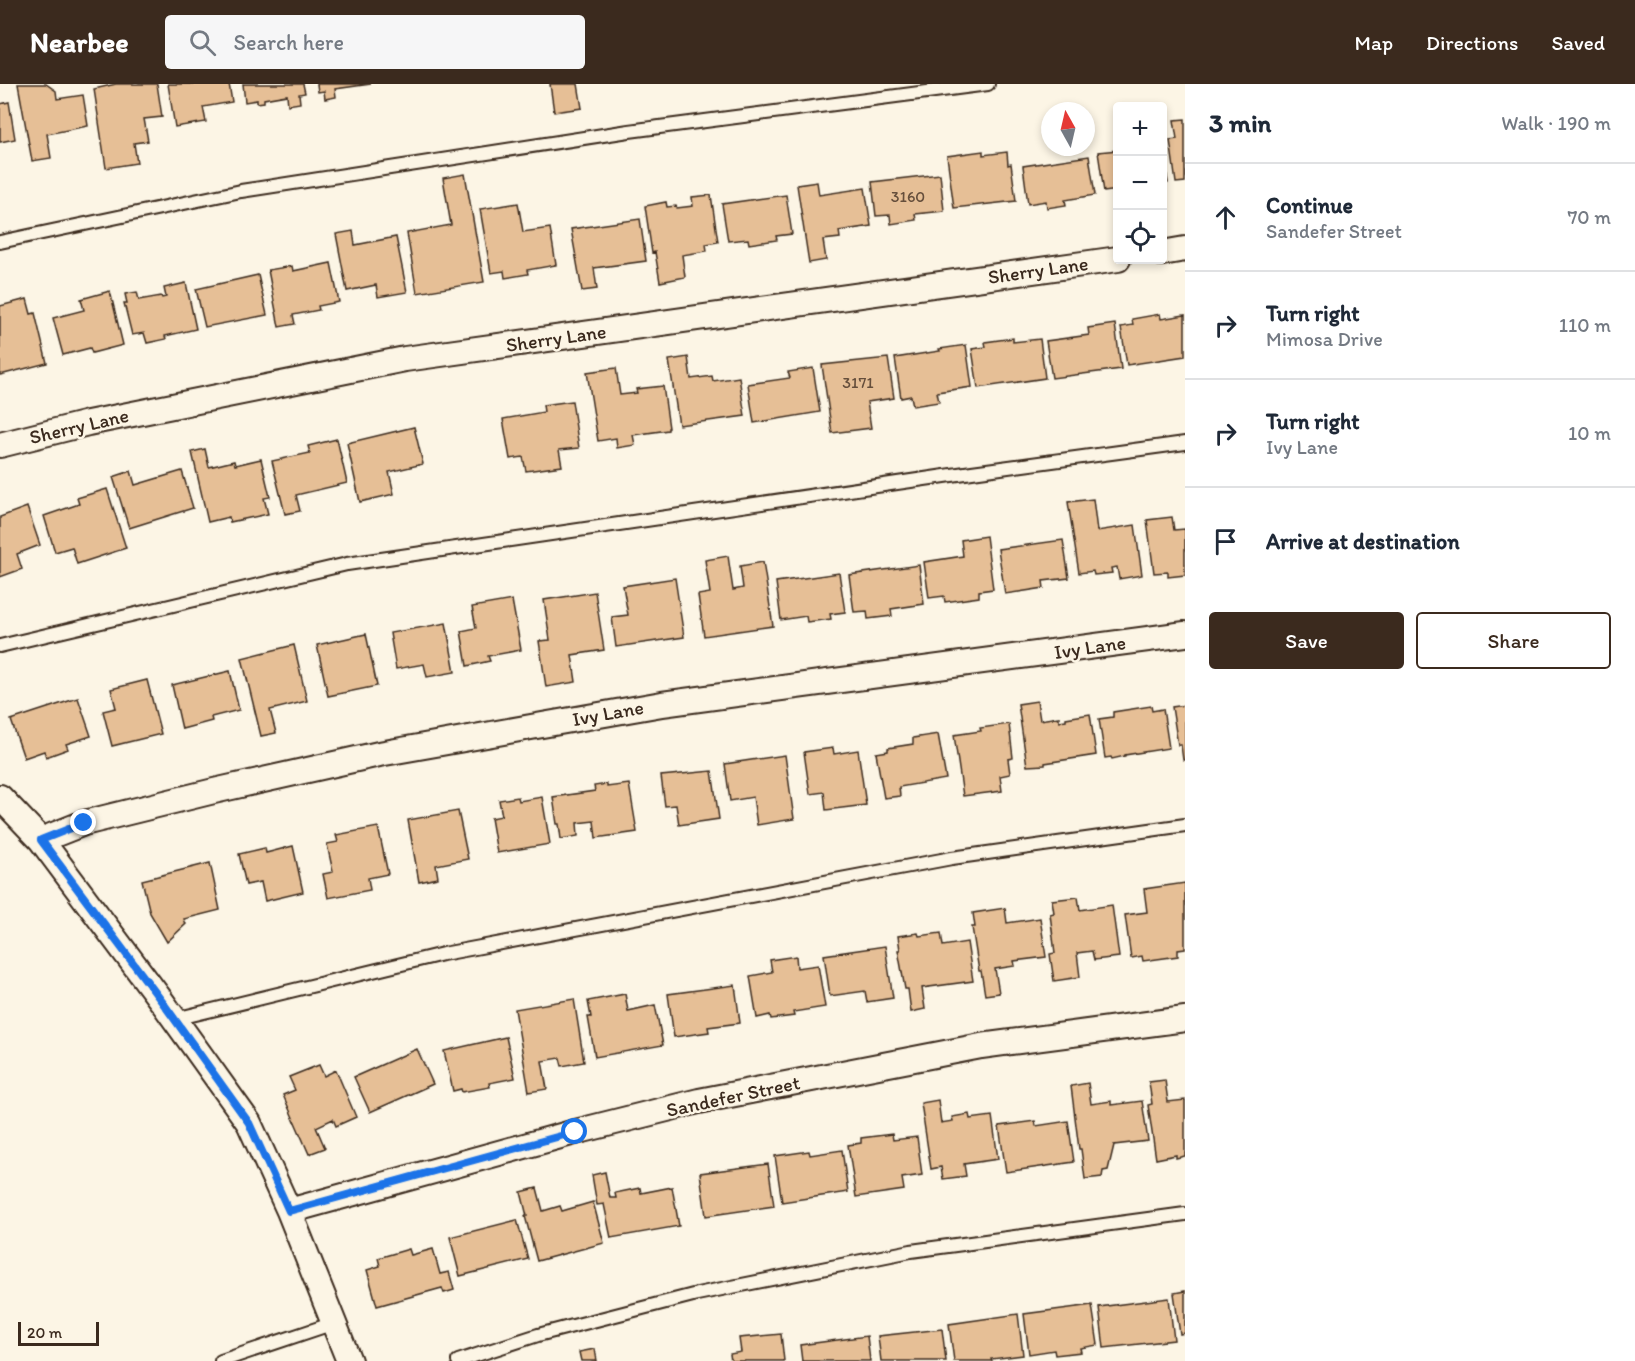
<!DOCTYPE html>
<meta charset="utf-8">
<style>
body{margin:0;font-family:Itim,sans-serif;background:#f6f6f7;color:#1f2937}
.controls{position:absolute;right:18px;top:18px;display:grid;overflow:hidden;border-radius:6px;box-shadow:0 3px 9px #0003}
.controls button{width:54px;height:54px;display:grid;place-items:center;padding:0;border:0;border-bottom:2px solid #e0e1e3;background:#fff;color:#1f2937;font:30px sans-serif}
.compass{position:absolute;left:1041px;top:18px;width:54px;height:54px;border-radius:50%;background:#fff;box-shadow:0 3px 9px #0003;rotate:352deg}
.scale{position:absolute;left:18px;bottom:15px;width:81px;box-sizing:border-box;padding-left:6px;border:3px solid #3b2a1e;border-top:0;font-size:16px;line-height:21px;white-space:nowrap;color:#3b2a1e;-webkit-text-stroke:4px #fcf5e5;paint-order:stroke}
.stop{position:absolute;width:18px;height:18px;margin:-14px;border:4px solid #1a73e8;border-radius:50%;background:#fff}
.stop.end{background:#1a73e8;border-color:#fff;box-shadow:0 2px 6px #0008}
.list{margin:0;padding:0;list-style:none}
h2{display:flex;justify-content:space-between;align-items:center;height:78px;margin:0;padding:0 24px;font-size:26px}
h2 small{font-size:20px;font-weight:400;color:#747a83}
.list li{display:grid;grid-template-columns:39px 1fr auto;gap:18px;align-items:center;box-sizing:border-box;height:108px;padding:0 24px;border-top:2px solid #e0e1e3}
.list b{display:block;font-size:22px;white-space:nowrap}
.list p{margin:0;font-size:20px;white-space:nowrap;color:#747a83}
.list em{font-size:20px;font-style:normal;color:#747a83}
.actions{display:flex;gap:12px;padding:18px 24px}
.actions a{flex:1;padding:14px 0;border:2px solid #3b2a1e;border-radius:6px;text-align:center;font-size:21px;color:#3b2a1e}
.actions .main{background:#3b2a1e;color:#fff}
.icon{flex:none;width:33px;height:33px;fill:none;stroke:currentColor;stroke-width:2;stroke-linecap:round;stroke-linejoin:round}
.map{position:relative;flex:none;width:1185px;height:1277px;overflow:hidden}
header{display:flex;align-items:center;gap:36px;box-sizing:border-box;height:84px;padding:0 30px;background:#3b2a1e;color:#fff}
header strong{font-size:28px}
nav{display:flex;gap:33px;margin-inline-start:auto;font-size:21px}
.search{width:420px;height:54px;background:#f6f6f7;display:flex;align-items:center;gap:15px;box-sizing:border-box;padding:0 21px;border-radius:6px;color:#747a83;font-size:22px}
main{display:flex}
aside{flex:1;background:#fff}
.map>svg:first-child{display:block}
.building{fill:#e6bf96;stroke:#3b2a1e;stroke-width:1.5}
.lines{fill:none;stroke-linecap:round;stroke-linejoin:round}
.lane-casing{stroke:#3b2a1e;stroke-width:16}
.street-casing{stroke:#3b2a1e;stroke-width:28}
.lane{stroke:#fcf5e5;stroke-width:12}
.street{stroke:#fcf5e5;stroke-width:24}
.route{stroke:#1a73e8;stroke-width:8}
.labels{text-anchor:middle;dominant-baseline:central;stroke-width:5;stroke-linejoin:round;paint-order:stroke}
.number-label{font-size:16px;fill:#664f3c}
.street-label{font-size:20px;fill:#3b2a1e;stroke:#fcf5e5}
</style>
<header>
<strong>Nearbee</strong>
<div class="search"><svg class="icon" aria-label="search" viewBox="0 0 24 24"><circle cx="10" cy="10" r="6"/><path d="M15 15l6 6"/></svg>Search here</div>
<nav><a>Map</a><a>Directions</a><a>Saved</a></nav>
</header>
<main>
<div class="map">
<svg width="1185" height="1277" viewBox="0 0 1185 1277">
<rect width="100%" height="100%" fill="#fcf5e5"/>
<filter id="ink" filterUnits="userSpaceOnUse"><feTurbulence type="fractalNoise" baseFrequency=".0167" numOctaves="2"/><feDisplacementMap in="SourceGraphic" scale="12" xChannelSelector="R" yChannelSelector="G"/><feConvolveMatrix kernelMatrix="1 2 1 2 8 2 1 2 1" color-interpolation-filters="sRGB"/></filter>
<g filter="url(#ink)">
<!-- building -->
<path class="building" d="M18,0H46L56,7L57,15L83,11L88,42L47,50L51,74L32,77Z
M116,0H157L162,33L144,35L148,57L134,59L137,79L106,84L94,5Z
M168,0H229L232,18L203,23L206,38L175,43Z
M243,0H303L305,9L299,10L300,19L288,21L287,11L264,15V18L257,19V16L245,18Z
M317,0H371L335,5L336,13L325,15L324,7L318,8Z
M550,0H578L582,24L554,28Z
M9,18L15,55L0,58V20Z
M1185,35V98L1176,99L1170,56L1177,55L1174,36Z
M1162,59L1168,99L1162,100Z
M1118,66V106L1104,108L1098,68Z
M983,67V71L1007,68L1008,81L1011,80L1016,117L954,124L947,72Z
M1089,72L1095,111L1065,116L1066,121L1047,124L1046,117L1028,120L1023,82Z
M465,90L484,198L417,209L407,149L451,141L443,94Z
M940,90L944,127L915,130L916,136L891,140L890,131L876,132L872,98Z
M817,98L819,111L865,104L871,142L839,147L840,154L823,156L826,176L809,179L797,101Z
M711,111L718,158L706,160L707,167L682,171L685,193L660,198L655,168L652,169L645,122L666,118L667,123L676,122L677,124L693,122L692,113Z
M786,111L792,150L776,152L777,156L749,160L748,155L728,157L722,120Z
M518,119L523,148L550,144L556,181L527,186L528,190L505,194L504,187L491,189L480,125Z
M640,135L646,177L594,184L597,205L582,207L571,145Z
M353,147L355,161L396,153L407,208L378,213L376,201L347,207L336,150Z
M331,179L339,218L318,222L319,226L293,231L295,240L279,243L268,186L292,182L293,187Z
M258,191L267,231L205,243L196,205Z
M186,199L196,245L165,252L166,255L147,259L144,249L132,251L124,219H127L125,210L137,208L139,216L161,212L162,214L166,213L164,204Z
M110,207L123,261L92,269L90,264L63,271L53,234L84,226L81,215Z
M27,215L31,230L35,229L47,279L0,291V222Z
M1160,230L1161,235L1185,231V272L1127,281L1121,243L1133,241L1132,235Z
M1115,240L1121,285L1052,294L1046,257L1089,251L1088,244Z
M1013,254V258L1040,255L1045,294L978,304L972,265L986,263L985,258Z
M966,261L972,303L937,308L939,318L913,322L911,312L901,314L895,274L940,267L939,265Z
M688,273L691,295L712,292L713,297L739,293L745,332L679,341L669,276Z
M888,274L894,314L867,318L871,344L832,349L822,281Z
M616,284L620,311L637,309L636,305L663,302L669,344H668V346L633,351L635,361L617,364L616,354L598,357L587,288Z
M813,284L820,328L754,339L748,300L790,294L788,288Z
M572,317L579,364L559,366L562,382L526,387L523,373L510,375L503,335L544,328L543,321Z
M414,343L423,380L389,388L394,410L360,418L347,359Z
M337,355L347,399L296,411L300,427L285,430L272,377L310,369L308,362Z
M205,365L209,383L234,377L235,381L261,375L270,413L264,414L268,430L230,438L229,433L208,438L192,368Z
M131,387L135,401L182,387L193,424L129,444L113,393Z
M107,405L126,464L77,480L72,463L55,468L44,432L79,420L77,414Z
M1093,415L1097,447L1135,441L1142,491L1119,495L1117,483L1111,484L1112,489L1094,491L1093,487L1079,489L1068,418Z
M27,423L40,461L17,470L22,485L0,493V433Z
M1172,433L1174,446L1185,445V491L1168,493V488L1154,489L1147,436Z
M986,452L993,505L979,507V513L945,518L944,512L929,514L924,478L963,472L961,456Z
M1063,456L1069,494L1043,497L1044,504L1005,510L998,465Z
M728,472L733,506L743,504L740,482L763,478L773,542L704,552L698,511L710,509L705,476Z
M919,481L924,520L891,525L892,532L868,535L867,527L854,528L849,491Z
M839,489L845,528L830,530L831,535L807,538L806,532L781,536L776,498Z
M675,494L684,553L616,563L612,533L628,531L623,502Z
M595,508L604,566L572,571L576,598L546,603L539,557L550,556L544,516Z
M512,516L521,566L488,572L490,577L467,582L461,547L476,544L472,523Z
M446,539L455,588L427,593L424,580L396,585L390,549Z
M366,550L377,602L328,612L317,561Z
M294,561L307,617L270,626L276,649L261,652L242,574Z
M230,587L239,626L211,633L212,637L182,645L172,601Z
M147,596L161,650L112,662L103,627L116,624L111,605Z
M78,614L91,652L66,660L68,665L46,673L44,667L24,674L11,636Z
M1037,617L1040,636L1059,633V637L1066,636V634L1090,630L1096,671L1045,679V681L1027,682L1018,620Z
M1185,621V676H1183L1181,661H1178L1172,623Z
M1151,622L1152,627L1163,625L1169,664L1125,671V672L1112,675L1111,673L1105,674L1099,635L1113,633V628Z
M1009,640L1013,674L1008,675L1010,690L1000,692L1002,707L963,712L954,651L981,647L980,644Z
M938,650L946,695L899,703L900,712L884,714L876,669L888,667V664L913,660V654Z
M833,664L834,670L858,666L866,721L826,726L824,708L810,710L804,668Z
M785,671L794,735L757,741L753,713L730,717L725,680Z
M712,687L719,735L679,741L676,721L665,722L661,692Z
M607,700V703L629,700L637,748L596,754L594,737L577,739L578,752L561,755L559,740H557L553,713L595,707L594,702Z
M518,713L519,717L542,713L550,760L497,769L491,734L502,732L499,716Z
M458,727L468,775L436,781L438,794L419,798L408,736Z
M378,743L388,790L368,794L370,806L328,814L323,790L333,788L327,760L338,758L336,751Z
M293,762L303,808L265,817L261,798L246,801L239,770L265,764L266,769Z
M210,779L220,826L184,835L186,840L167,858L150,829L142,796Z
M1185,799V865L1178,866V872L1143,877L1142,872L1131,874L1125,831L1147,828L1144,805Z
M1078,813L1080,826L1112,821L1119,873L1094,876L1092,867L1077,869L1080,893L1054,897L1050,870L1055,869L1050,830L1054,829L1052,816Z
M1005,824L1007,839L1040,834L1046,873L1014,877L1015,882L995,885L999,909L985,911L981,887H979L972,843H975L973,829Z
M918,849L919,852L941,849L943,862L967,858L973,897L922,904L925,925L911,928L908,905H905L898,866H900L898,852Z
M885,862L893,914L867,918L865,907L830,912L824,871Z
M796,872L797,884L818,881L825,923L793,928L794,932L771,935L770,931L757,934L750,892L772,888L770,876Z
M735,901L740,939L708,943L709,948L674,953L668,910Z
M625,910L628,927L655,921L663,961L595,973L588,933H591L588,917Z
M574,915L584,978L562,982L560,974L542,977L547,1005L529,1008L515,925Z
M506,953L515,994L489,999L490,1003L462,1008L461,1005L453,1007L444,967Z
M417,965L433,1000L370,1028L354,993Z
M319,981L324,992L336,986L356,1033L336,1042L333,1035L316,1043L325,1064L309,1070L283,1011L295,1006L289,993Z
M1165,996L1168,1018L1185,1016V1072L1176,1074V1071L1156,1075L1148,1021L1152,1020L1149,998Z
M1088,999L1091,1020L1111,1017V1021L1142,1017L1148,1057L1114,1061L1108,1086L1103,1087L1102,1093L1085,1095L1081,1065H1079L1071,1002Z
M938,1016L941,1039L953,1037L952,1033L969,1030L970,1035L992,1032L998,1075L964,1080L966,1092L943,1095L941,1083L931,1085L921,1019Z
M1035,1037L1036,1042L1068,1037L1074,1078L1006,1088L999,1042Z
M892,1050L893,1056L917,1053L922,1091L902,1094L904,1106L856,1113L848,1061L861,1059V1054Z
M842,1066L848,1108L782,1118L775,1072L809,1067L810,1071Z
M768,1080L774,1122L706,1132L700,1089Z
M605,1088L610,1114H616L615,1109L640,1104L641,1109L672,1103L679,1142L611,1154L604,1120L597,1121L592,1091Z
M537,1104L543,1127L560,1122L562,1127L593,1118L604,1159L537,1177L525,1132H527L521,1108Z
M517,1136L528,1175L460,1192L450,1153Z
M409,1165L411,1171L433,1165L440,1190L449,1188L454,1206L444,1209L442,1204L377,1222L367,1186L380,1182L378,1174Z
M1185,1207V1249L1180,1250L1174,1209Z
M1169,1214L1174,1256L1104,1264L1099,1223Z
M1092,1221L1098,1261L1080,1264L1081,1268L1055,1271L1054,1266L1029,1270L1024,1230Z
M1018,1230L1023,1271L991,1275L992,1277H954L949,1240Z
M942,1245L946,1277H881L878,1252Z
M781,1250L784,1277H731L730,1270L741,1268L739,1254Z
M867,1252L870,1277H802L800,1261Z
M595,1265L597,1277H581L579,1268Z"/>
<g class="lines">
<defs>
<path id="lane" d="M0,158L241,107L629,47L988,0
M0,562L347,480L972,388L1185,359
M175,935L443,870L952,774L1185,741
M221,1277L334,1239
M458,1277L538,1251L697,1210L911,1167L1185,1130"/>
<path id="street" d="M1162,169L1185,165
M0,361L88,339L405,275L1118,175
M0,713L41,756L163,919L249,1039L289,1127L349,1277
M41,756L84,739L214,707L379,670L531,643L662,620L1185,550
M289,1127L575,1048L699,1017L981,962L1185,935"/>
</defs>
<!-- lane casing -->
<use href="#lane" class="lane-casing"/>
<!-- street casing -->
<use href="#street" class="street-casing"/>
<!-- lane -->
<use href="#lane" class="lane"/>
<!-- street -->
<use href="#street" class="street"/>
</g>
</g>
<g class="lines" filter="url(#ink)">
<!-- route -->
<path class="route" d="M84,739L41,756L163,919L249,1039L289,1127L575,1048"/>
</g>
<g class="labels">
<!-- number labels -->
<g class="number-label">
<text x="908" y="112">3160</text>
<text x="858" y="298">3171</text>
</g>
<!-- street labels -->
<g class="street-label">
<text transform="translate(1038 186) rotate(-8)">Sherry Lane</text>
<text transform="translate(556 254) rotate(-8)">Sherry Lane</text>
<text transform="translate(79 342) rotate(-13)">Sherry Lane</text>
<text transform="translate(1090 563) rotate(-8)">Ivy Lane</text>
<text transform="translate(608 629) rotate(-10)">Ivy Lane</text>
<text transform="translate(733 1012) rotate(-12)">Sandefer Street</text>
</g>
</g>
</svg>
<div class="controls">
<button>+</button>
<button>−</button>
<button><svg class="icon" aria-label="locate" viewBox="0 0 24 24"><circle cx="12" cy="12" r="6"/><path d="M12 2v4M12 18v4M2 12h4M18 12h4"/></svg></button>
</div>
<svg class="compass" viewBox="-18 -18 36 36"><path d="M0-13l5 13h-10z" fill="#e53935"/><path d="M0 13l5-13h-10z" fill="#747a83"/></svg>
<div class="scale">20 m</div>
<div class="stop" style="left:575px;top:1048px"></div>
<div class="stop end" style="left:84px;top:739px"></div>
</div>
<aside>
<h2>3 min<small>Walk · 190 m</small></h2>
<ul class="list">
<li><svg class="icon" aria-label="ahead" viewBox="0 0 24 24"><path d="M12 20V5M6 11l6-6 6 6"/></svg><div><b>Continue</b><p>Sandefer Street</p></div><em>70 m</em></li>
<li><svg class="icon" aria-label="right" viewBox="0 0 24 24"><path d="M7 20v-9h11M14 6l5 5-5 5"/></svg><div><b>Turn right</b><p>Mimosa Drive</p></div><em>110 m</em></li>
<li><svg class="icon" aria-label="right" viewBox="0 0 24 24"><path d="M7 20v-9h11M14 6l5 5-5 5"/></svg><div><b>Turn right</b><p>Ivy Lane</p></div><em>10 m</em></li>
<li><svg class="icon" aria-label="arrive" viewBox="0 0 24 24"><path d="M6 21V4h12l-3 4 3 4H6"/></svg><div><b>Arrive at destination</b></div></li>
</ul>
<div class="actions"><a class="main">Save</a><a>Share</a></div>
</aside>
</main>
